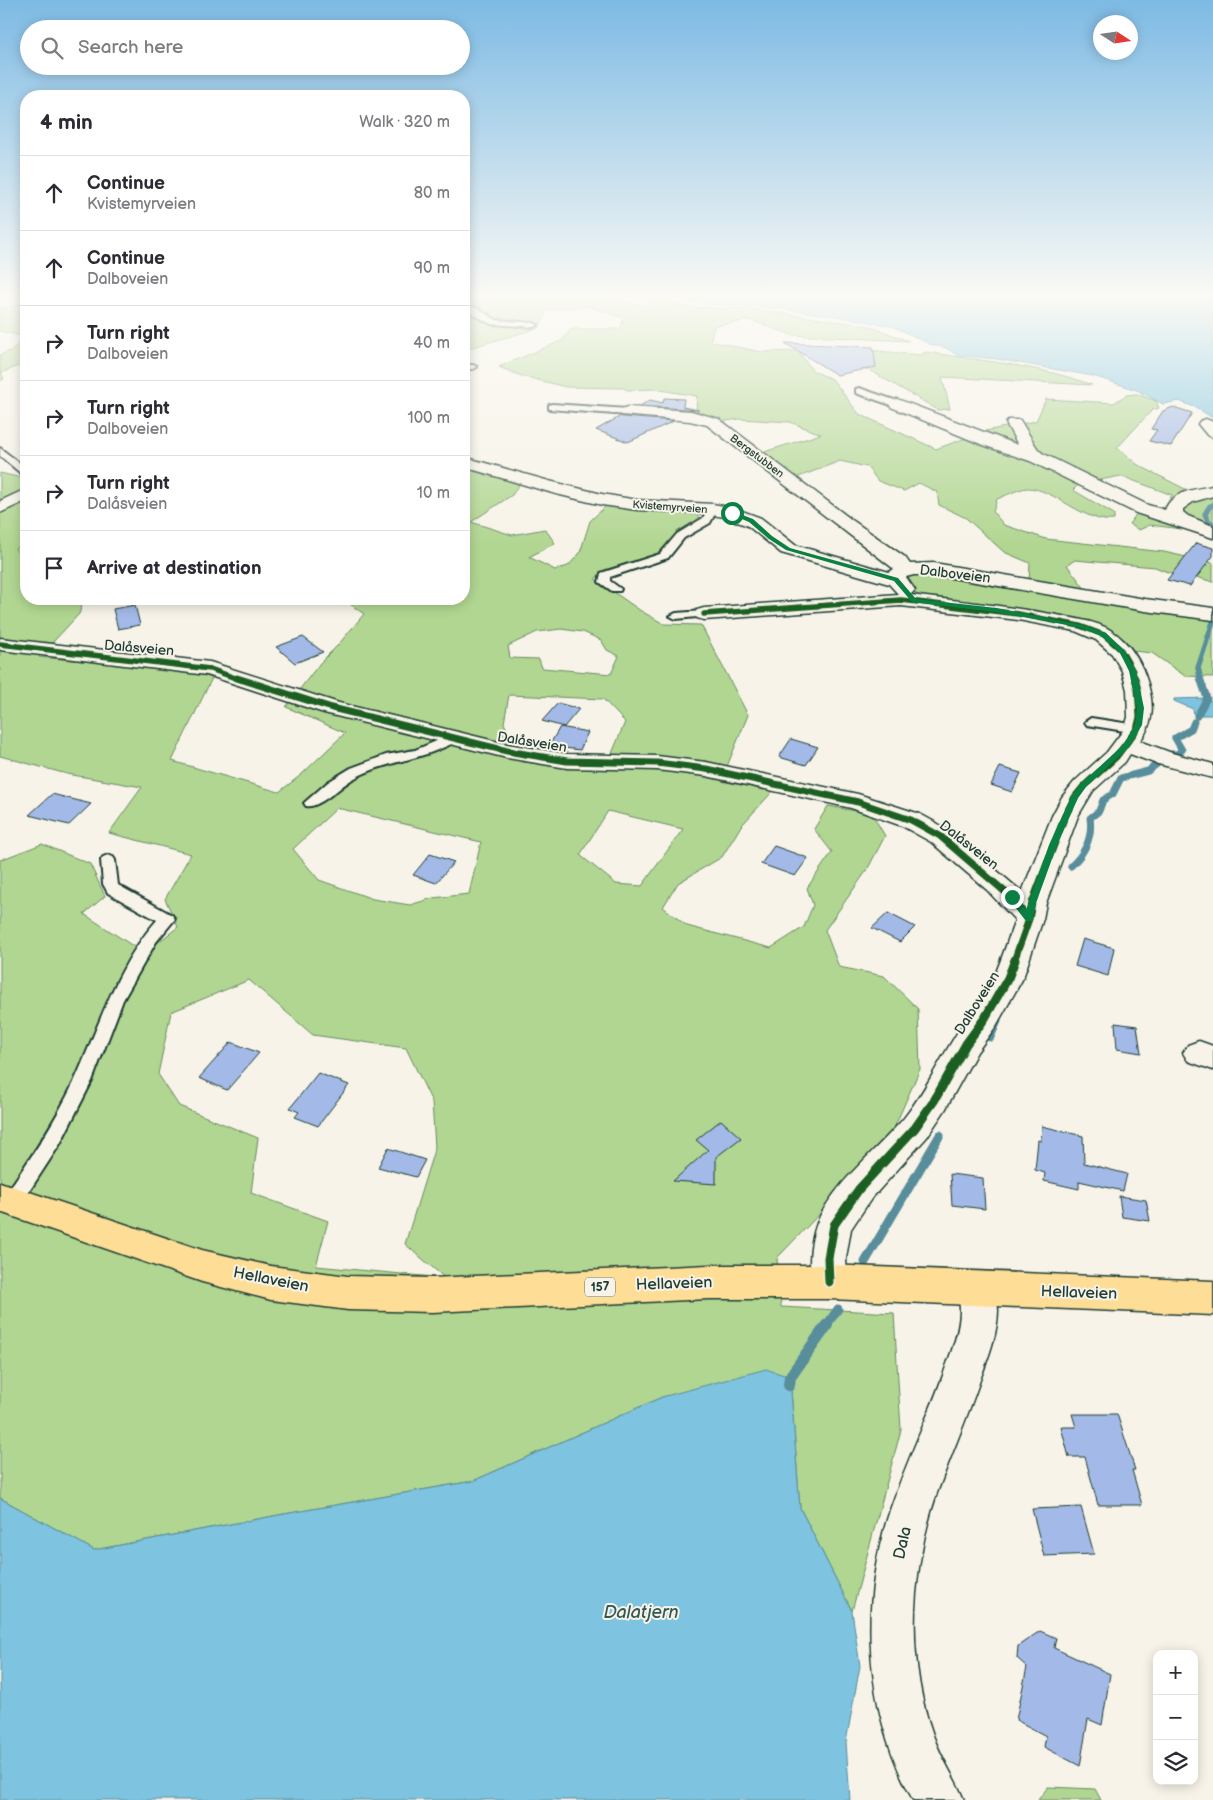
<!DOCTYPE html>
<meta charset="utf-8">
<style>
body{margin:0;font-family:"Balsamiq Sans",sans-serif;background:#f2f2f3;color:#2b2b33}
.controls{position:absolute;right:15px;bottom:15px;display:grid;overflow:hidden;border-radius:10px;box-shadow:0 2px 12px #0003}
.controls button{width:45px;height:45px;display:grid;place-items:center;padding:0;border:0;border-bottom:1px solid #e1e1e2;background:#fff;color:#2b2b33;font:25px sans-serif}
.compass{position:absolute;left:1093px;top:15px;width:45px;height:45px;border-radius:50%;background:#fff;box-shadow:0 2px 12px #0003;rotate:102deg}
.stop{position:absolute;width:15px;height:15px;margin:-11px;border:4px solid #0b8043;border-radius:50%;background:#fff}
.stop.end{background:#0b8043;border-color:#fff;box-shadow:0 1px 5px #0008}
.list{margin:0;padding:0;list-style:none}
h2{display:flex;justify-content:space-between;align-items:center;height:65px;margin:0;padding:0 20px;font-size:21px}
h2 small{font-size:16px;font-weight:400;color:#7c7c81}
.list li{display:grid;grid-template-columns:32px 1fr auto;gap:15px;align-items:center;box-sizing:border-box;height:75px;padding:0 20px;border-top:1px solid #e1e1e2}
.list b{display:block;font-size:19px;white-space:nowrap}
.list p{margin:0;font-size:16px;white-space:nowrap;color:#7c7c81}
.list em{font-size:16px;font-style:normal;color:#7c7c81}
.icon{flex:none;width:28px;height:28px;fill:none;stroke:currentColor;stroke-width:2;stroke-linecap:round;stroke-linejoin:round}
.map{position:relative;flex:none;width:1213px;height:1800px;overflow:hidden}
.search{position:absolute;background:#fff;box-shadow:0 2px 12px #0003;left:20px;top:20px;width:450px;height:55px;display:flex;align-items:center;gap:12px;box-sizing:border-box;padding:0 18px;border-radius:28px;color:#7c7c81;font-size:19px}
.panel{position:absolute;background:#fff;box-shadow:0 2px 12px #0003;left:20px;top:90px;width:450px;height:515px;border-radius:20px}
.map>svg:first-child{display:block}
.green{fill:#b1d691;stroke:#688a62;fill-rule:evenodd}
.water{fill:#7ec3df;stroke:#588d9b}
.lines{fill:none;stroke-linecap:round;stroke-linejoin:round}
.stream-far3{stroke:#588d9b;stroke-width:5.5}
.stream-far2{stroke:#588d9b;stroke-width:7}
.stream-far1{stroke:#588d9b;stroke-width:9}
.stream{stroke:#588d9b;stroke-width:12}
.building{fill:#a3b9e7;stroke:#1f3d34}
.service-casing{stroke:#1f3d34;stroke-width:4}
.minor-casing{stroke:#1f3d34;stroke-width:3}
.primary-casing{stroke:#1f3d34;stroke-width:3}
.service{fill:#f7f3e8;fill-rule:evenodd}
.minor{fill:#f7f3e8;fill-rule:evenodd}
.primary{fill:#fedd96;fill-rule:evenodd}
.cycleway-far2-casing{stroke:#f7f3e8;stroke-width:8}
.cycleway-far1-casing{stroke:#f7f3e8;stroke-width:10}
.cycleway-casing{stroke:#f7f3e8;stroke-width:12}
.cycleway-far2{stroke:#1b5e20;stroke-width:5.5}
.cycleway-far1{stroke:#1b5e20;stroke-width:7}
.cycleway{stroke:#1b5e20;stroke-width:9}
.route{fill:#0b8043}
.labels{text-anchor:middle;dominant-baseline:central;stroke-width:4;stroke-linejoin:round;paint-order:stroke}
.far-street-label{font-size:11px;fill:#1f3d34;stroke:#f7f3e8}
.shield{fill:#f7f3e8;stroke:#60746a;stroke-width:1}
.shield-label{font-size:12px;font-weight:bold;fill:#1f3d34}
.street-label{font-size:14px;fill:#1f3d34;stroke:#f7f3e8}
.near-street-label{font-size:16px;fill:#1f3d34;stroke:#f7f3e8}
.near-water-label{font-size:18px;font-style:italic;fill:#325856;stroke:#f7f3e8}
</style>
<div class="map">
<svg width="1213" height="1800" viewBox="0 0 1213 1800">
<rect width="100%" height="100%" fill="#f7f3e8"/>
<filter id="ink" filterUnits="userSpaceOnUse"><feTurbulence type="fractalNoise" baseFrequency=".02" numOctaves="2"/><feDisplacementMap in="SourceGraphic" scale="10" xChannelSelector="R" yChannelSelector="G"/><feConvolveMatrix kernelMatrix="1 2 1 2 8 2 1 2 1" color-interpolation-filters="sRGB"/></filter>
<g filter="url(#ink)">
<!-- green -->
<path class="green" d="M464,295C526,295 582,296 644,305L657,297L684,307L752,309L869,326L909,341L792,335L750,320L714,326L710,341L761,352L798,351L813,371L832,379L859,414L936,449L985,431L1036,421L1046,399L1114,403L1126,395L1137,394L1156,401L1159,408L1152,410L1117,448L1138,465L1191,492L1213,486V533L1150,525L1139,530L1129,524L1138,512L1165,507L1172,495L1121,476L1079,484L1073,490L1114,514V520C1085,524 1054,488 1027,488C1018,489 1005,496 997,499L993,512L1004,525L1046,539L1164,552L1213,563V582L1196,577L1170,573L1155,567L1075,560L1067,565L1089,594L1213,612V677L1185,676L1152,653L1125,650L1116,640L924,597L914,593L903,580L908,573L1029,583L1030,563L1004,552L966,518L939,505L937,492L919,483L904,491L878,481L867,467L840,461L796,478L761,453L821,434L790,422L740,419L719,422L696,415L697,396L654,389L627,390L624,388L566,387L522,376L499,367L561,341L571,329H620L624,318L587,306L547,310L539,328L466,349L464,348Z
M26,302V337L0,331V309Z
M26,339V363L1,373L4,379L0,381V355L10,351Z
M846,348L920,355L926,352C981,361 1039,365 1092,385L942,377L950,409L938,410L871,371Z
M464,460L525,476L512,495L471,522L512,535L545,529L555,543L529,557L555,570L568,566L580,553L590,521L607,505L692,512L701,518L679,533L658,555L604,570L595,579L641,611L664,624L701,625L748,715L721,781L773,791L741,826L722,857L678,883L663,907L687,926L771,948L804,927L813,905L807,888L832,852L814,829L828,806L872,814L885,836L867,870L825,930L839,967L884,976L918,1009L920,1069L887,1144L777,1258L781,1307L894,1313L901,1430L852,1611L800,1508L790,1377L662,1397L473,1481L284,1514L94,1550L0,1498V860L42,844L90,864L105,896L84,914L136,948L152,947L178,927L165,899L191,854L109,833L142,787L67,774L0,756V473L26,479V541L15,549L26,562V599H84L79,614L39,657L189,671L212,678L172,761L279,792L301,775L345,733L286,707L320,663L338,645L364,614L343,599H464ZM561,629L583,632L601,640L607,650L619,656L611,674L542,668L539,659L510,658L508,646L537,632ZM509,695L603,699L625,722L606,768L521,762L504,723ZM337,808L481,842L469,894L433,898L410,905L373,899L319,880L293,849ZM608,811L683,829L642,886L616,884L580,855ZM249,980L313,1035L406,1048L432,1102L435,1147L405,1244L445,1278L316,1266L328,1221L251,1193L258,1138L179,1106L158,1074L171,1012Z
M1048,1787L1095,1789L1101,1800H1038Z"/>
<!-- water -->
<path class="water" d="M674,295H1213V418L1197,408L1179,401L1163,404L1137,390L1093,376L997,359L957,355L946,348L930,344L892,326L836,316L757,306L716,305L688,300Z
M1207,698L1212,701L1213,715H1194L1193,709L1174,701V699Z
M766,1369L790,1377L800,1508L852,1611L860,1666L846,1742L850,1800H0V1498L94,1550L284,1514L473,1481L662,1397Z"/>
<g class="lines">
<!-- stream-far3 -->
<path class="stream-far3" d="M1213,505L1210,506L1205,514L1209,522L1213,524
M1201,680L1198,668L1213,622"/>
<!-- stream-far2 -->
<path class="stream-far2" d="M1197,716L1207,698L1200,678
M1171,754H1177L1182,750L1175,738L1191,729L1194,722
M1071,866C1085,853 1093,838 1090,818L1099,811L1103,800L1113,794L1121,778L1148,771L1161,761"/>
<!-- stream-far1 -->
<path class="stream-far1" d="M990,1037L997,1021
M865,1262L940,1135
M826,1326L838,1309"/>
<!-- stream -->
<path class="stream" d="M789,1385L790,1377L827,1325"/>
</g>
<!-- building -->
<path class="building" d="M785,343L873,347L876,367L837,375Z
M664,398L684,399L683,407L699,410L640,406L650,400L663,403Z
M1173,407L1192,413L1171,446L1149,441L1157,430L1151,429L1163,411Z
M621,416L622,417L674,421L628,442L596,430Z
M1196,543L1213,548V556L1190,586L1167,580Z
M135,605L140,625L118,629L113,609Z
M303,637L323,652L295,663L276,647Z
M558,703L579,709L564,727L542,721Z
M560,727L588,732L580,750L549,746Z
M791,739L818,747L806,765L779,757Z
M1000,767L1021,773L1012,792L991,785Z
M52,794L91,804L69,825L29,815Z
M774,846L808,858L795,876L761,864Z
M430,854L454,862L436,883L413,875Z
M888,913L915,927L900,942L872,928Z
M1083,939L1114,948L1108,976L1075,966Z
M1115,1023L1137,1026L1141,1053L1117,1049Z
M231,1042L259,1053L227,1090L199,1078Z
M318,1073L349,1085L318,1126L295,1117L299,1112L290,1108Z
M721,1120L741,1138L716,1157V1184L673,1181L708,1150L696,1140Z
M1042,1126L1083,1136L1084,1163L1127,1174L1123,1191L1079,1181V1189L1044,1181L1045,1173L1035,1170L1038,1140L1041,1141Z
M388,1148L425,1160L416,1177L378,1167Z
M950,1174L983,1178L985,1209L952,1205Z
M1119,1196L1146,1200L1150,1221L1122,1217Z
M1072,1414H1117L1135,1470H1132L1142,1505H1098L1085,1457H1069L1061,1427H1076Z
M1081,1507L1094,1554L1044,1556L1032,1509Z
M1040,1631L1056,1638L1054,1648L1110,1674L1102,1725L1088,1719L1080,1766L1044,1747L1046,1736L1016,1720L1027,1667L1017,1658L1018,1646Z"/>
<g class="lines">
<defs>
<path id="service" d="M464,305L477,308L496,320L534,323L538,325L534,327L491,324L464,309Z
M464,365H473L477,367L473,369H464Z
M859,388L900,402L901,404L897,407L856,393V389Z
M552,404L628,409L632,412L628,415L549,409V405Z
M0,448L26,468V476L23,475L0,456Z
M712,507L717,510L710,523L684,538L668,558L610,577V581L621,589L620,591H612L599,582L601,573L660,554L677,534L703,518L708,508Z
M704,611L708,612L710,614L708,616L676,619L670,616L676,613Z
M1091,718L1137,725L1143,729L1137,733L1087,725L1085,722Z
M451,735L457,739L456,742C444,747 432,753 420,756C396,763 373,767 351,780C340,787 318,809 306,806L304,803L328,782L351,768L386,755L415,750Z
M108,855L113,857L115,860L118,885L172,915L175,919L156,942L123,1000L92,1081L60,1144L19,1207L12,1209L5,1207L3,1201L5,1195C31,1158 55,1122 74,1082C99,1027 116,966 157,920L108,893L103,884L101,860L103,857Z"/>
<path id="minor" d="M897,399L1018,445L1006,423L1008,420H1020L1037,448L1042,453L1148,505L1165,510C1172,491 1196,489 1213,486V496L1193,502L1183,509V512L1188,516L1213,526V538L1136,513L1030,461L983,445L891,407L889,404L891,401Z
M628,407L691,411L719,419L852,520L905,557L910,564L934,563L1145,599L1213,608V620L1145,611L934,575H914L906,577L915,590L910,595C959,601 1008,606 1057,615C1075,619 1097,621 1112,631C1130,643 1142,663 1148,684C1154,706 1154,723 1140,741L1172,753L1213,764V778L1154,763L1130,754L1125,762L1093,791L1078,816L1046,903L1043,919L1023,978L996,1026L977,1052L945,1110L927,1137L871,1199L851,1229L846,1258L847,1282L842,1294L829,1299L816,1294C807,1273 809,1245 817,1223C833,1184 877,1150 904,1118C924,1093 937,1065 954,1038C966,1017 983,999 994,977C1002,959 1008,939 1015,920L987,890L931,842L902,826L851,808L706,776L657,770L567,768L507,758L324,713L207,675L0,650V638L210,662L339,703L507,744L567,754L657,756L706,762L858,794L920,814L949,830L1022,892L1052,816L1062,797L1075,781L1107,752L1125,728L1128,717L1127,690L1122,671L1112,654L1096,640L1075,631L1018,620L901,606L704,620L697,618L694,614L697,610L704,608L898,594L889,584L781,553L748,526L725,517L698,513L637,510L602,505L556,494L464,467V457L549,481L602,494L637,500L713,504L734,508L761,518L795,545L889,572L894,569L707,425L690,421L622,415L620,412L622,409Z
M1206,419L1213,422V437L1207,435L1198,424L1200,421Z
M26,489V501L0,513V501Z
M1199,1041L1213,1046V1070L1188,1061L1183,1053L1188,1045Z
M975,1272L988,1277C993,1287 997,1299 998,1310C998,1333 988,1358 980,1380C967,1418 951,1455 937,1493C926,1525 919,1559 916,1593C912,1640 917,1691 933,1735C941,1758 955,1778 964,1800H913C865,1711 858,1606 890,1510C907,1459 931,1412 948,1361C954,1345 960,1327 960,1310C960,1295 955,1293 962,1277Z"/>
<path id="primary" d="M0,1182L202,1250L271,1266L348,1276L432,1278L709,1265H829L1213,1281V1315L829,1299H709L432,1312L348,1310L271,1300L202,1282L0,1212Z"/>
</defs>
<!-- service casing -->
<use href="#service" class="service-casing"/>
<!-- minor casing -->
<use href="#minor" class="minor-casing"/>
<!-- primary casing -->
<use href="#primary" class="primary-casing"/>
<!-- service -->
<use href="#service" class="service"/>
<!-- minor -->
<use href="#minor" class="minor"/>
<!-- primary -->
<use href="#primary" class="primary"/>
<defs>
<path id="cycleway-far2" d="M704,614L901,600L1018,614L1080,626L1104,635L1121,650L1133,671L1135,680
M0,644L210,669L241,680"/>
<path id="cycleway-far1" d="M237,678L332,708L507,751L567,761L657,763L706,769L858,802L911,820L940,836L1011,897L1029,919
M1014,961L1029,919L1032,903L1065,816L1075,797L1084,786L1116,757L1137,729L1140,717L1138,690L1135,678"/>
<path id="cycleway" d="M829,1282L828,1258L834,1225L859,1189L915,1128L934,1101L966,1044L985,1018L1008,978L1015,960"/>
</defs>
<!-- cycleway-far2 casing -->
<use href="#cycleway-far2" class="cycleway-far2-casing"/>
<!-- cycleway-far1 casing -->
<use href="#cycleway-far1" class="cycleway-far1-casing"/>
<!-- cycleway casing -->
<use href="#cycleway" class="cycleway-casing"/>
<!-- cycleway-far2 -->
<use href="#cycleway-far2" class="cycleway-far2"/>
<!-- cycleway-far1 -->
<use href="#cycleway-far1" class="cycleway-far1"/>
<!-- cycleway -->
<use href="#cycleway" class="cycleway"/>
</g>
</g>
<!-- sky -->
<linearGradient id="sky" x2="0" y2="1"><stop stop-color="#7dbae4"/><stop offset="0.54" stop-color="#fbfaf5"/><stop offset="1" stop-color="#fbfaf5" stop-opacity="0"/></linearGradient>
<rect width="1213" height="547" fill="url(#sky)"/>
<!-- route -->
<path class="route" d="M732,511L753,519L772,536L790,548L898,578L916,599L996,608L1082,625L1106,633L1123,649L1136,671L1144,708L1142,725L1129,747L1086,787L1078,798L1057,845L1036,903L1032,921H1026L1007,897L1009,895H1014L1026,910L1049,845L1071,797L1081,784L1124,744L1135,725L1137,708L1129,671L1119,651L1101,636L1079,627L996,612L912,602L894,581L786,550L769,539L749,522L730,514Z"/>
<g class="labels">
<!-- far-street labels -->
<g class="far-street-label">
<text transform="translate(757 456) rotate(37)">Bergstubben</text>
<text transform="translate(670 507) rotate(4)">Kvistemyrveien</text>
</g>
<!-- shield labels -->
<rect class="shield" x="585" y="1277.5" width="30" height="19" rx="4"/>
<g class="shield-label">
<text x="600" y="1287">157</text>
</g>
<!-- street labels -->
<g class="street-label">
<text transform="translate(955 574) rotate(7)">Dalboveien</text>
<text transform="translate(139 648) rotate(5)">Dalåsveien</text>
<text transform="translate(532 742) rotate(9)">Dalåsveien</text>
<text transform="translate(969 845) rotate(38)">Dalåsveien</text>
<text transform="translate(977 1003) rotate(-58)">Dalboveien</text>
</g>
<!-- near-street labels -->
<g class="near-street-label">
<text transform="translate(271 1280) rotate(11)">Hellaveien</text>
<text transform="translate(674 1284) rotate(-2)">Hellaveien</text>
<text transform="translate(1079 1293) rotate(2)">Hellaveien</text>
<text transform="translate(903 1543) rotate(-77)">Dala</text>
</g>
<!-- near-water labels -->
<g class="near-water-label">
<text x="641" y="1612">Dalatjern</text>
</g>
</g>
</svg>
<div class="controls">
<button>+</button>
<button>−</button>
<button><svg class="icon" aria-label="layers" viewBox="0 0 24 24"><path d="M12 4l9 5-9 5-9-5zM3 14l9 5 9-5"/></svg></button>
</div>
<svg class="compass" viewBox="-18 -18 36 36"><path d="M0-13l5 13h-10z" fill="#e53935"/><path d="M0 13l5-13h-10z" fill="#7c7c81"/></svg>
<div class="stop" style="left:732px;top:513px"></div>
<div class="stop end" style="left:1012px;top:897px"></div>
<div class="search"><svg class="icon" aria-label="search" viewBox="0 0 24 24"><circle cx="10" cy="10" r="6"/><path d="M15 15l6 6"/></svg>Search here</div>
<section class="panel">
<h2>4 min<small>Walk · 320 m</small></h2>
<ul class="list">
<li><svg class="icon" aria-label="ahead" viewBox="0 0 24 24"><path d="M12 20V5M6 11l6-6 6 6"/></svg><div><b>Continue</b><p>Kvistemyrveien</p></div><em>80 m</em></li>
<li><svg class="icon" aria-label="ahead" viewBox="0 0 24 24"><path d="M12 20V5M6 11l6-6 6 6"/></svg><div><b>Continue</b><p>Dalboveien</p></div><em>90 m</em></li>
<li><svg class="icon" aria-label="right" viewBox="0 0 24 24"><path d="M7 20v-9h11M14 6l5 5-5 5"/></svg><div><b>Turn right</b><p>Dalboveien</p></div><em>40 m</em></li>
<li><svg class="icon" aria-label="right" viewBox="0 0 24 24"><path d="M7 20v-9h11M14 6l5 5-5 5"/></svg><div><b>Turn right</b><p>Dalboveien</p></div><em>100 m</em></li>
<li><svg class="icon" aria-label="right" viewBox="0 0 24 24"><path d="M7 20v-9h11M14 6l5 5-5 5"/></svg><div><b>Turn right</b><p>Dalåsveien</p></div><em>10 m</em></li>
<li><svg class="icon" aria-label="arrive" viewBox="0 0 24 24"><path d="M6 21V4h12l-3 4 3 4H6"/></svg><div><b>Arrive at destination</b></div></li>
</ul>
</section>
</div>
